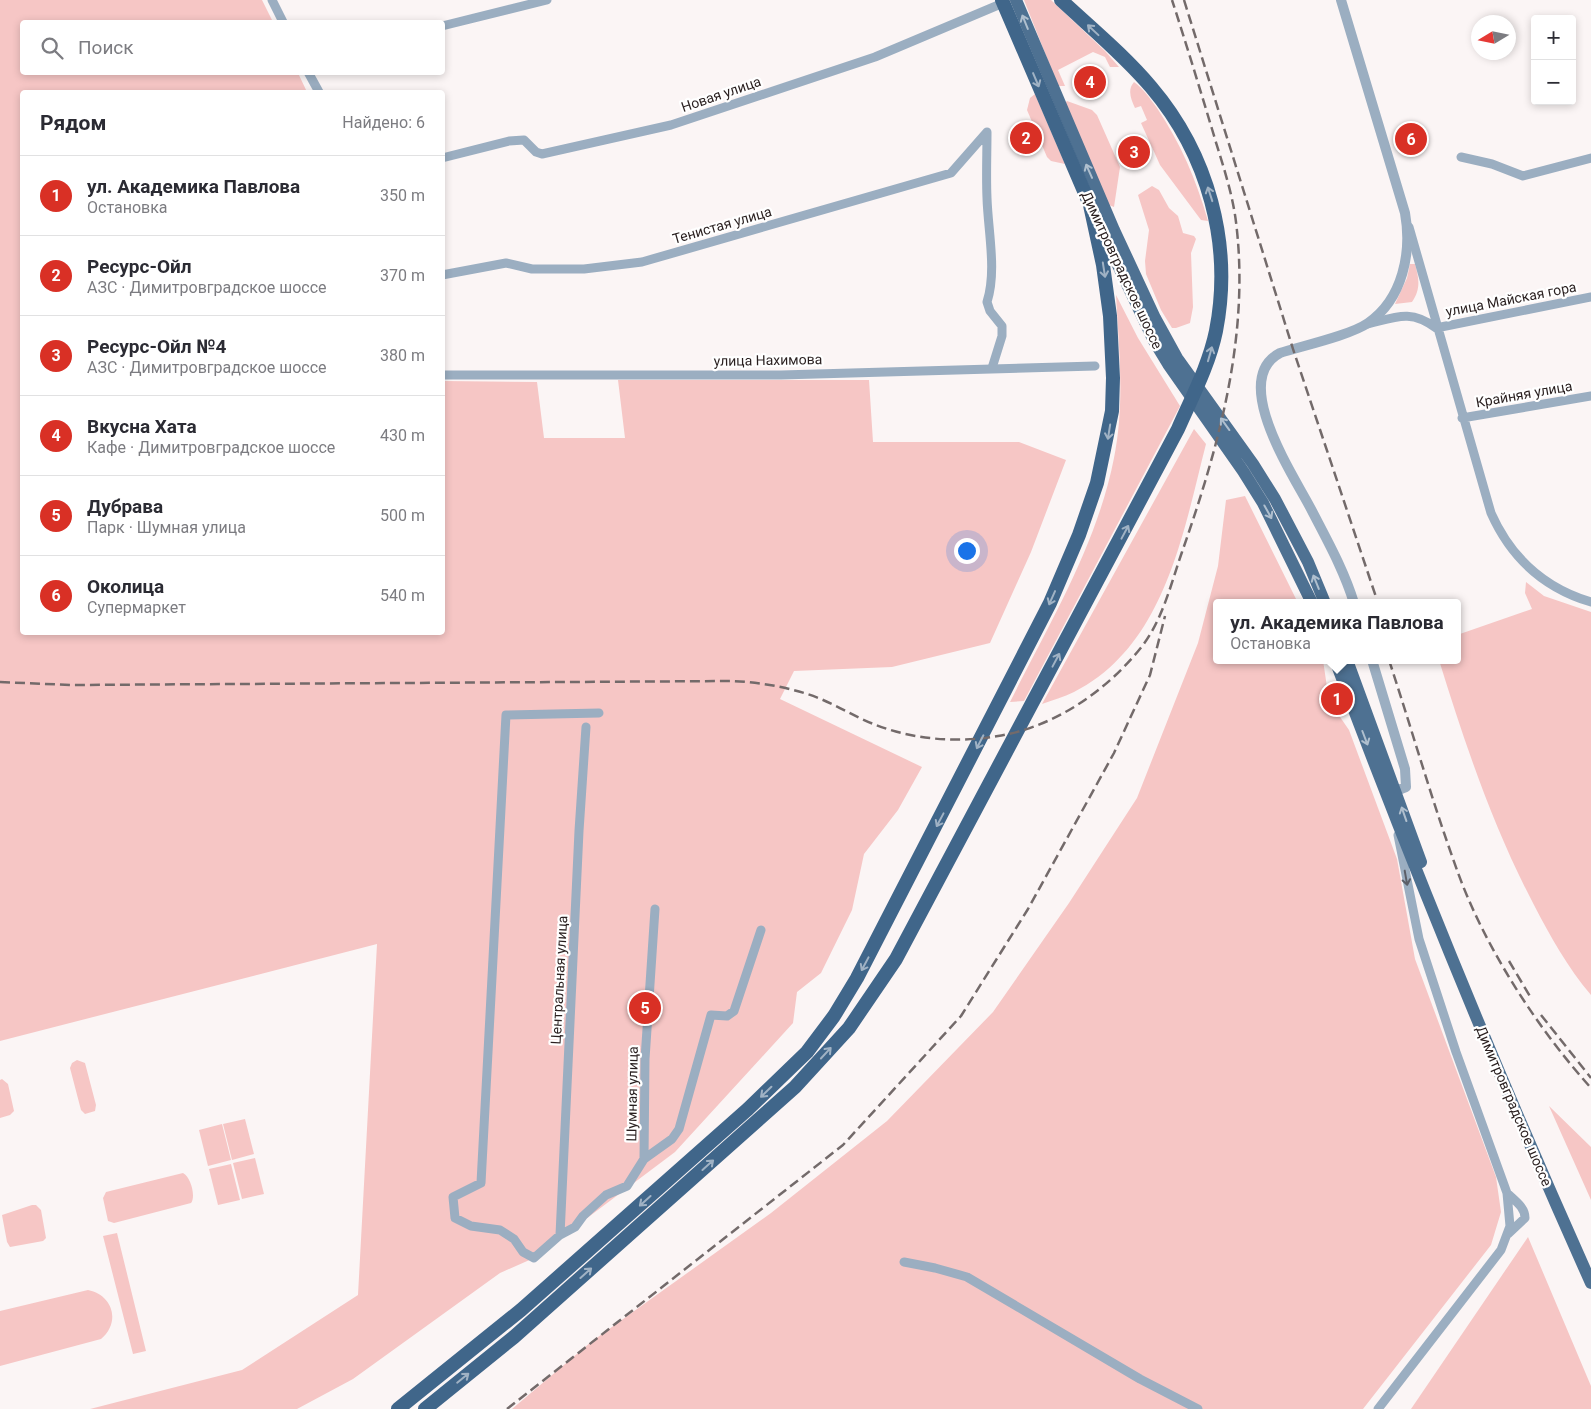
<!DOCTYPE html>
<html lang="ru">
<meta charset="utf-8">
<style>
body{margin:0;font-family:Roboto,sans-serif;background:#f2f2f3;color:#2b2b33}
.controls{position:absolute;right:15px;top:15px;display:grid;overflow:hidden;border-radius:5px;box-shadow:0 2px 8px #0003}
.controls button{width:45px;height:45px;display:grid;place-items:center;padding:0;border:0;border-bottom:1px solid #e1e1e2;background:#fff;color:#2b2b33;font:25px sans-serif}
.compass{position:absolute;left:1471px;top:15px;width:45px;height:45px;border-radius:50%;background:#fff;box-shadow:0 2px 8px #0003;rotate:260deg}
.you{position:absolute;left:966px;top:550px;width:18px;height:18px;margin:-12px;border:4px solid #fff;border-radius:50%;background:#1a73e8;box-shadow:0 0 0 8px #1a73e833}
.badge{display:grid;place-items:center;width:32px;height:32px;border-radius:50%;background:#d93025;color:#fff;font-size:16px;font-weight:700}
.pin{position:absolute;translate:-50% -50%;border:2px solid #fff;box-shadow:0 1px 5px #0006}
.popup{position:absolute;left:1213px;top:599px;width:248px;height:65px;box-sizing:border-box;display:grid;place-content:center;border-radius:5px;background:#fff;filter:drop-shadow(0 1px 4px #0005);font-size:16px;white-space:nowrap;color:#7c7c81}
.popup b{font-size:19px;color:#2b2b33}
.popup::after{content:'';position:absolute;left:50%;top:100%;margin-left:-10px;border:10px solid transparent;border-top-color:#fff}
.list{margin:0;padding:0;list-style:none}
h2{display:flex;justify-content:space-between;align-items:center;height:65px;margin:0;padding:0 20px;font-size:21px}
h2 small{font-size:16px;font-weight:400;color:#7c7c81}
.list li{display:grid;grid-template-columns:32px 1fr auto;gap:15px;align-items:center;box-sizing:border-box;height:80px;padding:0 20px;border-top:1px solid #e1e1e2}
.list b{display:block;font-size:19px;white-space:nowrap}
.list p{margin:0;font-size:16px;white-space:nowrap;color:#7c7c81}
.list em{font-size:16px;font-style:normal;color:#7c7c81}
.icon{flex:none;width:28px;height:28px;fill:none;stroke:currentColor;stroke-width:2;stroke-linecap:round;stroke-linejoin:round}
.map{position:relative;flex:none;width:1591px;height:1409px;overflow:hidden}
.search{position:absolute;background:#fff;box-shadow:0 2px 8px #0003;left:20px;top:20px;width:425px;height:55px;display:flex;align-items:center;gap:12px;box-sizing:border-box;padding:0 18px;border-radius:5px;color:#7c7c81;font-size:19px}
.panel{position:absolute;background:#fff;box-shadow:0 2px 8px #0003;left:20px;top:90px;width:425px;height:545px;border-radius:5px}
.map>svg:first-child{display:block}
.green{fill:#f6c6c5}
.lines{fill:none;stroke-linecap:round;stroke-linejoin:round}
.minor{stroke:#9baec1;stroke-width:9}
.tertiary{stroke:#9baec1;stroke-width:10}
.primary{stroke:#4e7192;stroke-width:12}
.trunk{stroke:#40668a;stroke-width:14}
.rail{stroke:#736a6a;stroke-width:2.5;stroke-dasharray:10 5;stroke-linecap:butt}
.oneway{stroke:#afbfce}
.oneway2{stroke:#a0b2c4}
.oneway3{stroke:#5c5f68}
.labels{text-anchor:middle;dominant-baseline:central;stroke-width:4.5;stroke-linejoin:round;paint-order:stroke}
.street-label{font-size:14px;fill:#291f1f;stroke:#fff}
</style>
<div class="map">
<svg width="1591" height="1409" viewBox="0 0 1591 1409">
<rect width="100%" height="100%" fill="#fbf5f5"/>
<!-- green -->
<path class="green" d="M0,0H262L273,22H22V72L298,73L307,92H22V632H442L443,381L537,382L544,438H625L618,380H869L873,442H1019L1066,460L1031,552L990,643L892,667L794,671L780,699L922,767L898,810L864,854L852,910L821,973L797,992L793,1023L675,1152L534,1258L500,1273L353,1379L297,1409H90L242,1370L358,1295L377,944L0,1041Z
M1024,0H1051L1105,51L1119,67H1110L1105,57L1093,52L1058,70L1065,86H1058Z
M1134,82C1143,88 1151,100 1157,108C1181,144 1196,179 1208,221L1201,220L1160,165L1141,123L1147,120L1141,106L1135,108C1131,99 1127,90 1134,82Z
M1035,94L1065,164L1051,161L1047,157L1027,110L1030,98Z
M1067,101L1092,110L1097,115L1120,167L1114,207L1109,205L1065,103Z
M1152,186L1159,190L1169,208L1178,216L1183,233L1194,236L1196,239L1191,253L1193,307L1190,323L1176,328H1172L1161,310L1146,274L1145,261L1149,230L1138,195Z
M1410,264H1415C1419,278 1421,289 1412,302L1395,304L1407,278Z
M1116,295L1138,338L1180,406L1024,701L1010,702C1049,624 1097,545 1114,458C1125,403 1119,350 1116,295Z
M1194,429L1206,444C1183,533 1165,646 1074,692C1064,697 1052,700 1042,704Z
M1245,496L1298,603H1217V660H1323L1329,701L1349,730L1397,859L1415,959L1496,1177L1501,1212L1491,1245L1363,1409H512L591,1342L771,1213L887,1121L993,1012L1069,903L1137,798L1198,643L1218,566L1226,500Z
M1526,582L1544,596L1591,612V995C1568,968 1550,936 1534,905C1493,827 1465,744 1439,660H1457V635L1532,609L1525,593Z
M77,1060L85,1063L96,1105L95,1111L85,1114L81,1110L70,1068L72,1063Z
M2,1079L8,1084L14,1111L10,1115L0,1118V1080Z
M1549,1106L1591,1147V1200Z
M245,1119L254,1154L232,1160L223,1124Z
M222,1124L231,1160L208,1166L199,1130Z
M255,1158L264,1194L242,1199L233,1163Z
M231,1164L240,1200L218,1205L209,1169Z
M183,1173C191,1177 196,1197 191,1203L114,1223L108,1221L103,1198L106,1192Z
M32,1205H36L41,1210L46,1238L43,1241L10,1247L7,1242L2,1215Z
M117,1233L146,1351L133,1354L103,1236Z
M1528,1237L1591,1386V1409H1411Z
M88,1290C113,1295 121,1322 101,1339L0,1366V1311Z"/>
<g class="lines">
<!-- minor -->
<path class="minor" d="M272,0L283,22
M442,26L547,0
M308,72L319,92
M987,132C987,154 986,176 987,198C988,231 997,271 987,302L990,311L1002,326V336L992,368
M1461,157L1492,164L1523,176L1591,158
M442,158L509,141L524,140L536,152L542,154L671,125L875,57L1003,3
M1409,227L1491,513C1511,558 1544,588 1591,602
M442,275L506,263L532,269H584L642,262L951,173L987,132
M1368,324C1396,317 1411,309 1436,328
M1436,328L1591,297
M442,375H781L1095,366
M1462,418L1591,396
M599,713L506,715L481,1183L453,1197L455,1218L471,1226L500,1230L514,1239L523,1252L534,1258L560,1235L575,1227L583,1216L606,1195L627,1186L644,1159L672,1139L679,1129L711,1015L727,1016L734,1011L761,930
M644,1159L645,1059L655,909
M1507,1193C1515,1201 1525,1207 1525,1218L1508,1234
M560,1235L579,831L586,727
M904,1262L935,1268L967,1277L1140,1379L1198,1409
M1378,1409L1501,1250L1510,1226L1507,1193L1456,1052L1419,939L1398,835"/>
<!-- tertiary -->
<path class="tertiary" d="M1341,0L1405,213C1412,252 1403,299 1368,323C1351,335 1302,346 1280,353C1229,380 1294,476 1311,509C1327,540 1344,570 1354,603
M1372,660L1405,769L1406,787L1388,794"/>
<!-- primary -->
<path class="primary" d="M1016,0L1114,230L1155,318L1177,358L1253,464L1275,499L1308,562L1325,603
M1097,221L1154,341L1168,364L1243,471L1263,503L1312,603
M1335,660C1414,870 1499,1078 1591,1283
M1347,660L1421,862"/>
<!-- trunk -->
<path class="trunk" d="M398,1409L521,1310L748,1109L807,1052L834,1016L857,978L1050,603L1079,535L1097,483L1112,411L1113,378L1110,316L1103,265L1090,205L1002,0
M425,1409L514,1337L795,1087L849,1028L896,959L1178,429C1192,397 1209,365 1216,331C1233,244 1208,154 1151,87C1124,55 1091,28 1061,0"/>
<!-- rail -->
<path class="rail" d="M1184,0L1293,349L1378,603
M1389,660C1412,730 1432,801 1457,870C1484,946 1537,1028 1591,1088
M0,682L70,685L732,681C756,682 781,686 804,693C829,700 852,716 876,725C915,740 958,743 998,736C1055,727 1108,690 1143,645C1163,618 1171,584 1182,552C1219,446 1250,335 1236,222C1232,190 1221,160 1212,129C1199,86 1186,43 1172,0
M1509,961L1531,998
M1541,1015L1591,1078
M507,1409L843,1145L961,1016L1028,909L1114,753L1150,675L1165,616"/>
</g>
<!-- one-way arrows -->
<defs><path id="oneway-shaft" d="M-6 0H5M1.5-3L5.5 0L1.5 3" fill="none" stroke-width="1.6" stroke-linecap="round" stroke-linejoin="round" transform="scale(1.25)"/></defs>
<g class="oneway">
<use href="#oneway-shaft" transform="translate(1025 22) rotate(-112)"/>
<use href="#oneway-shaft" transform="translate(1089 171) rotate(-114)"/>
<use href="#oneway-shaft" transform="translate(1225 424) rotate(-126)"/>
<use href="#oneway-shaft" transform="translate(1268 512) rotate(61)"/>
<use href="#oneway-shaft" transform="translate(1316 582) rotate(-112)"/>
<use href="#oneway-shaft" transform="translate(1365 738) rotate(69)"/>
<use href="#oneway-shaft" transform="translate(1404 814) rotate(-109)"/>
</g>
<g class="oneway2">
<use href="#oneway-shaft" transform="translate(1093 30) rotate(-137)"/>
<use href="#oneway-shaft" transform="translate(1036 80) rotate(67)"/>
<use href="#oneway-shaft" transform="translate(1210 194) rotate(-108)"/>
<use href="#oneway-shaft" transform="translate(1104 270) rotate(81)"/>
<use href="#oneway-shaft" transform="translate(1210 354) rotate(-74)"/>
<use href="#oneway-shaft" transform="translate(1109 432) rotate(99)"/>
<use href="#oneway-shaft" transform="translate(1125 532) rotate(-62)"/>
<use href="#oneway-shaft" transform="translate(1052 598) rotate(114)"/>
<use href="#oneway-shaft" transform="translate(1056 660) rotate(-62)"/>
<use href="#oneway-shaft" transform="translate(980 742) rotate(117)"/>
<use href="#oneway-shaft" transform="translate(940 820) rotate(118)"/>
<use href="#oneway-shaft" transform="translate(865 964) rotate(118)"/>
<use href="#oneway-shaft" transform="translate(826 1053) rotate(-47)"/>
<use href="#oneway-shaft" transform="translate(766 1092) rotate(136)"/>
<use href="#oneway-shaft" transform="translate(708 1165) rotate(-42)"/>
<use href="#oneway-shaft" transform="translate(645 1201) rotate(138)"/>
<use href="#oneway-shaft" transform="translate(586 1273) rotate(-42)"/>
<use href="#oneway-shaft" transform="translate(463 1378) rotate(-39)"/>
</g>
<use class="oneway3" href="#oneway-shaft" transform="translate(1406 878) rotate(80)"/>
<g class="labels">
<!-- street labels -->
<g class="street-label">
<text transform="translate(721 94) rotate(-19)">Новая улица</text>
<text transform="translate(722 225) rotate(-16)">Тенистая улица</text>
<text transform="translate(1122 270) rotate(65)">Димитровградское шоссе</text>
<text transform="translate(1511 299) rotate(-11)">улица Майская гора</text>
<text transform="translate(768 360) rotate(-1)">улица Нахимова</text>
<text transform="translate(1524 394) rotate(-10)">Крайняя улица</text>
<text transform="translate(559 980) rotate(-87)">Центральная улица</text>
<text transform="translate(632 1094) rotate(-89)">Шумная улица</text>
<text transform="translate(1514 1106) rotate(67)">Димитровградское шоссе</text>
</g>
</g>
</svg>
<div class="controls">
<button>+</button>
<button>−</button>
</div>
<svg class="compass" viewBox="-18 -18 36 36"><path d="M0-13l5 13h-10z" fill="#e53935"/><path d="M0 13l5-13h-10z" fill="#7c7c81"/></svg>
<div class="you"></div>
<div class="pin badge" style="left:1337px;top:699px">1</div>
<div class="popup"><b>ул. Академика Павлова</b>Остановка</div>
<div class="pin badge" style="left:1026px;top:138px">2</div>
<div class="pin badge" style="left:1134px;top:152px">3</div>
<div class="pin badge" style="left:1090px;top:82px">4</div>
<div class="pin badge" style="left:645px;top:1008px">5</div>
<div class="pin badge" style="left:1411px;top:139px">6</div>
<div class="search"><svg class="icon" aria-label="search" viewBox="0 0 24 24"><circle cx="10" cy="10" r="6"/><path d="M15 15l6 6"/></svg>Поиск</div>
<section class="panel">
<h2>Рядом<small>Найдено: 6</small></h2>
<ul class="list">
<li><span class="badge">1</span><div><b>ул. Академика Павлова</b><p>Остановка</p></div><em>350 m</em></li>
<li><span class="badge">2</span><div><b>Ресурс-Ойл</b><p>АЗС · Димитровградское шоссе</p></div><em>370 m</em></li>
<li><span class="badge">3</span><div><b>Ресурс-Ойл №4</b><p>АЗС · Димитровградское шоссе</p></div><em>380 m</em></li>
<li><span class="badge">4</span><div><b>Вкусна Хата</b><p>Кафе · Димитровградское шоссе</p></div><em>430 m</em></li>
<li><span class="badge">5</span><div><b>Дубрава</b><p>Парк · Шумная улица</p></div><em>500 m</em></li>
<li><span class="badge">6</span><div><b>Околица</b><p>Супермаркет</p></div><em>540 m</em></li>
</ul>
</section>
</div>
